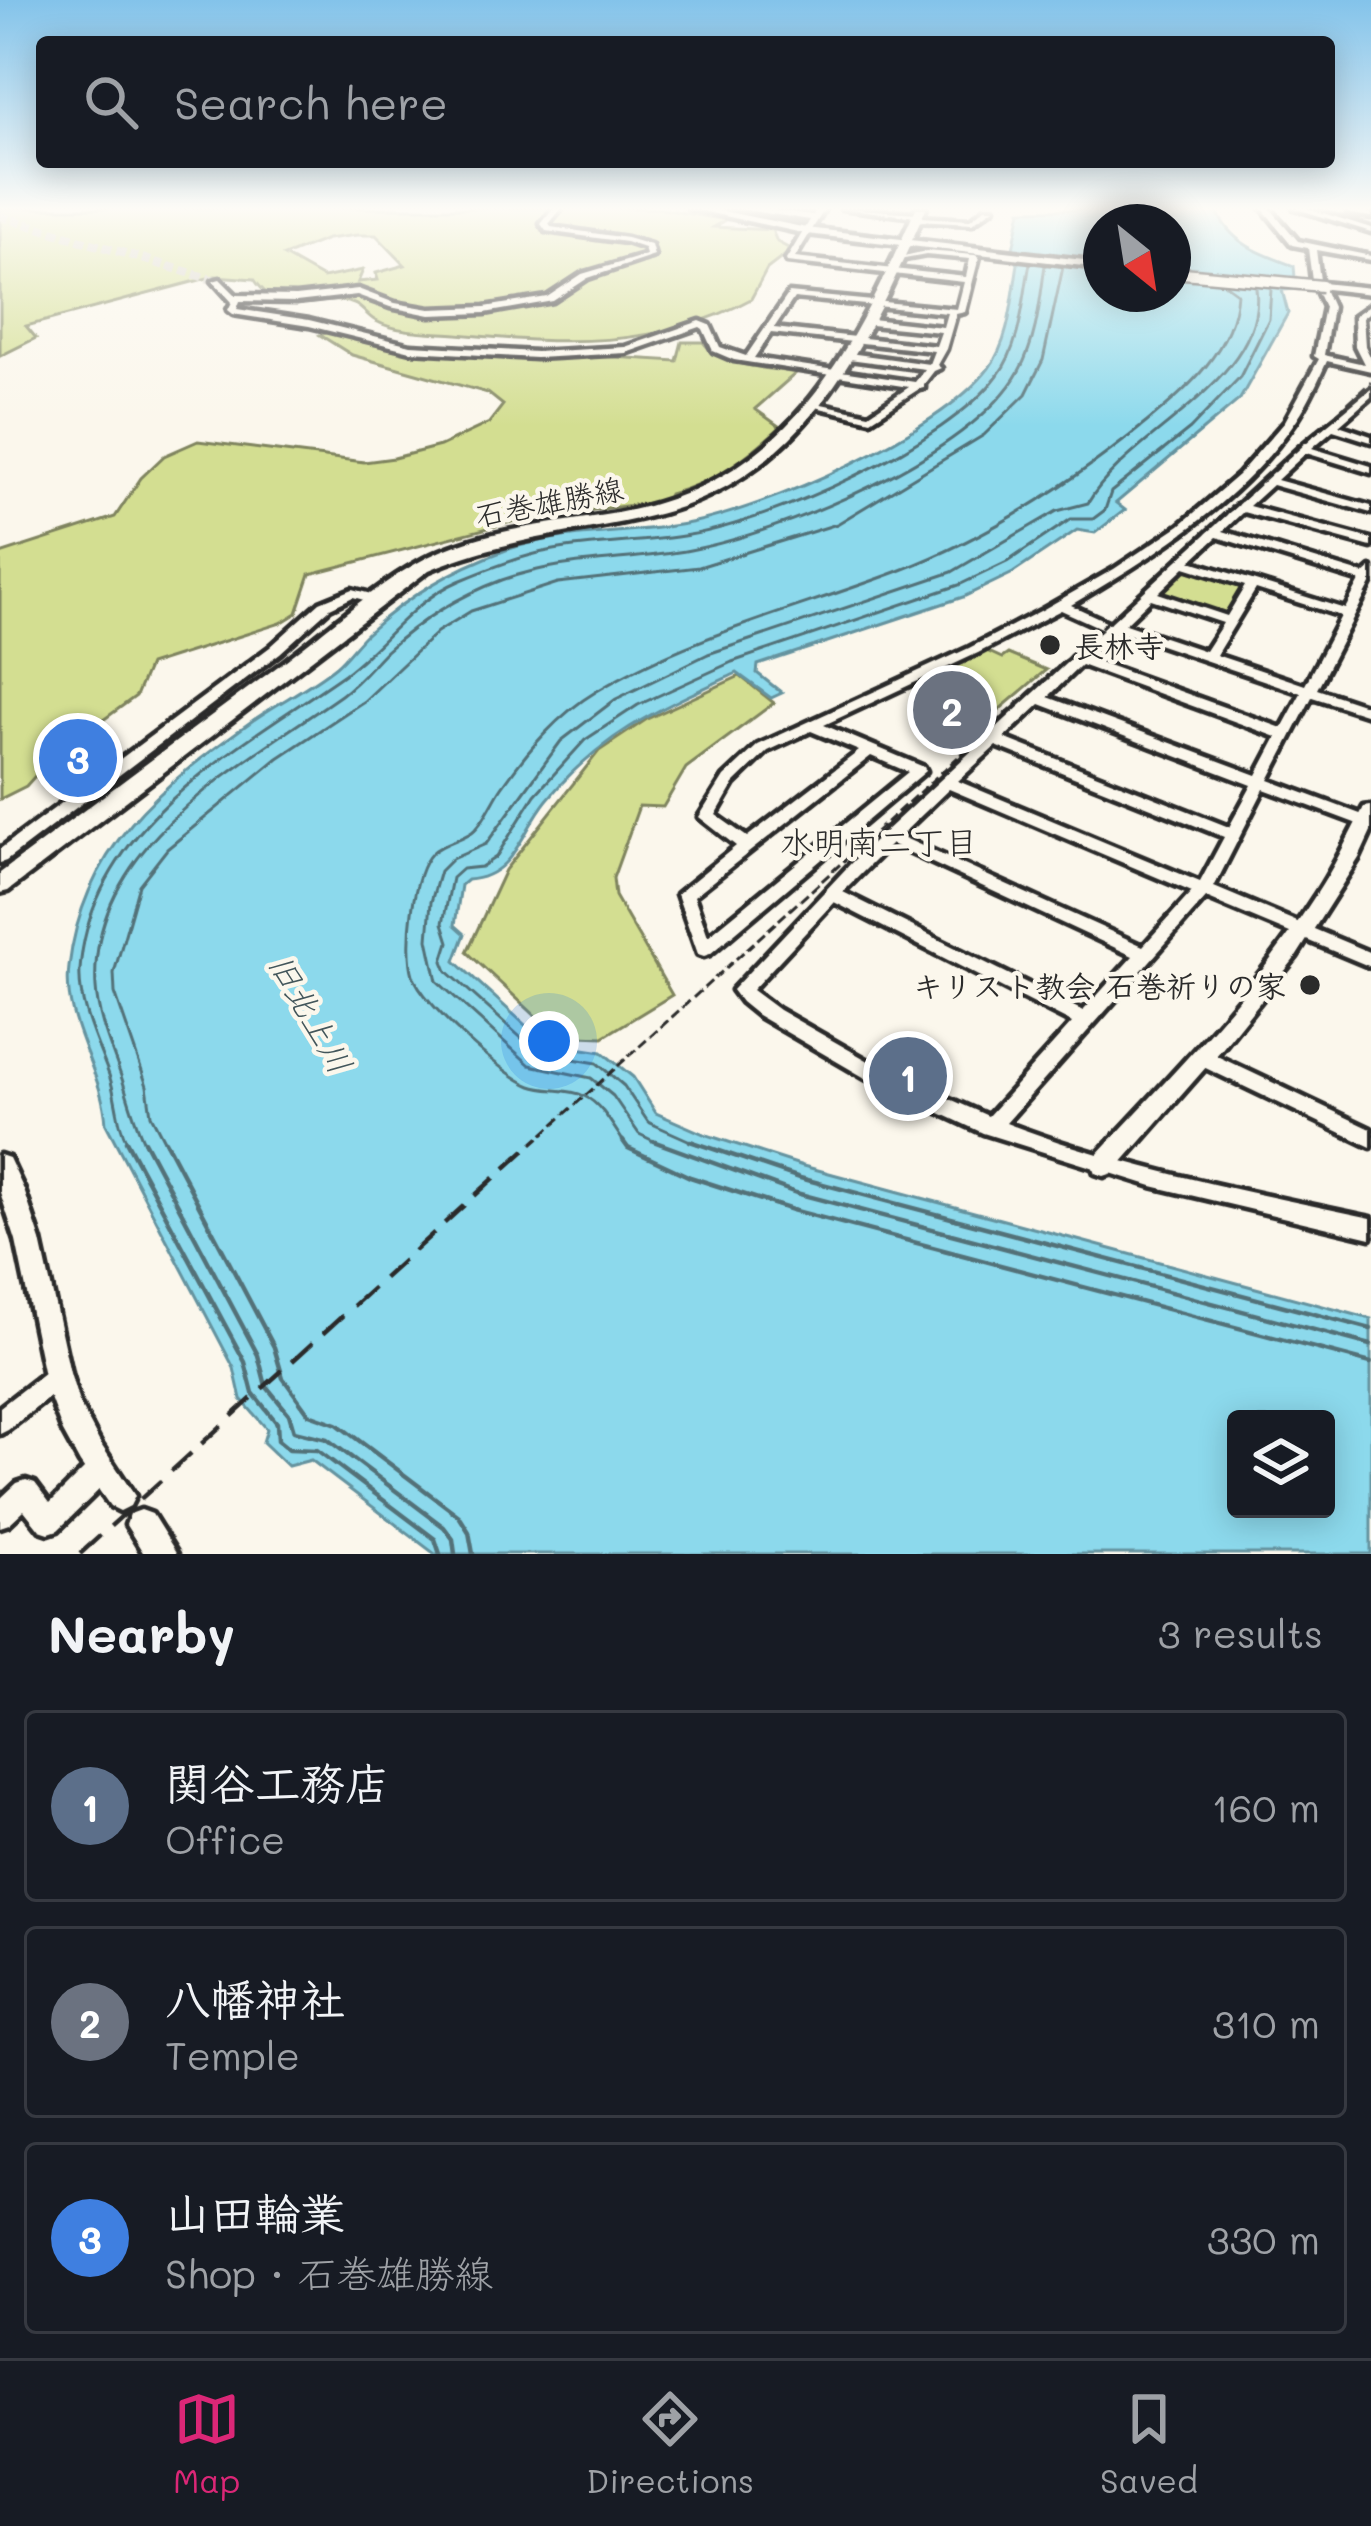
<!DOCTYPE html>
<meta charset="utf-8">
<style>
body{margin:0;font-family:Mali,"Klee One",sans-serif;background:#242831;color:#f1f3f6}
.controls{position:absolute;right:36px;bottom:36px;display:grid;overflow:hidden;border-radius:12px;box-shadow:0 6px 30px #0003}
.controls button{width:108px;height:108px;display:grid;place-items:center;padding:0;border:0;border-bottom:3px solid #363941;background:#171b24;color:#f1f3f6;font:60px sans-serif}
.compass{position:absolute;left:1083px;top:204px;width:108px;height:108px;border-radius:50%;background:#171b24;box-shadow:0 6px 30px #0003;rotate:150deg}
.you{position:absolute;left:549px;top:1041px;width:42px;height:42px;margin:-30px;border:9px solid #fff;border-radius:50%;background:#1a73e8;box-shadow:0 0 0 18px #1a73e833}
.badge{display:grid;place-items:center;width:78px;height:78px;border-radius:50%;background:#db2777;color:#fff;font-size:39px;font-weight:700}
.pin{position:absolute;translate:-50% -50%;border:6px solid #fff;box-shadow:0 3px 12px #0006}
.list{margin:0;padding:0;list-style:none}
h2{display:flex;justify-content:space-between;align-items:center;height:156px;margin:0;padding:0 48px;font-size:51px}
h2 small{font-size:39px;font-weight:400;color:#9ea1a6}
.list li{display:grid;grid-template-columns:78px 1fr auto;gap:36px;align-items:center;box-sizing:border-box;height:192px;margin:0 24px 24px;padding:0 24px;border:3px solid #363941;border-radius:12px}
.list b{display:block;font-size:45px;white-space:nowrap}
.list p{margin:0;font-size:39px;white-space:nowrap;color:#9ea1a6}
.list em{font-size:39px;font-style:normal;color:#9ea1a6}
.icon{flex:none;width:66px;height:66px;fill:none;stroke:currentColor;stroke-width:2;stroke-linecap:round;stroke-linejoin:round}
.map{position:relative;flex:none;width:1371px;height:1554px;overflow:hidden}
.search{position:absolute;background:#171b24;box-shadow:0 6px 30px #0003;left:36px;right:36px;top:36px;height:132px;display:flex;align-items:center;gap:30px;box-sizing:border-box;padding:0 42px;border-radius:12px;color:#9ea1a6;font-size:45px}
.sheet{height:804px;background:#171b24}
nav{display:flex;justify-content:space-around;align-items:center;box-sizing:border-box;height:168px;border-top:3px solid #363941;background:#171b24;font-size:33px;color:#9ea1a6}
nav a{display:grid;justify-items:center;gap:6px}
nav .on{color:#db2777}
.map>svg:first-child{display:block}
.green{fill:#d3de91;stroke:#7f845e;stroke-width:3;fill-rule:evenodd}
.water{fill:#8cd9ec;stroke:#65939f;stroke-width:3;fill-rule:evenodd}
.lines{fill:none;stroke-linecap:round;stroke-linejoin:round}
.shore-far1{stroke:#527178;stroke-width:3}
.shore{stroke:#527178;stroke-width:4.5}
.minor-tunnel{stroke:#d1cec5;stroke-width:9;stroke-dasharray:9 4.5;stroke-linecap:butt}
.minor-casing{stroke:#2b2b2b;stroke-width:9}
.tertiary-casing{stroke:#2b2b2b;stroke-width:9}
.secondary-casing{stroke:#2b2b2b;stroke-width:9}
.minor{fill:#fbf7ec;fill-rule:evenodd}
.tertiary{fill:#fbf7ec;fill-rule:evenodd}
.secondary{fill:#fbf7ec;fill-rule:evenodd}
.rail-far1{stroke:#2b2b2b;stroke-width:3;stroke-dasharray:10 4.5;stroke-linecap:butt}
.rail{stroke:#2b2b2b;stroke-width:4.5;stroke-dasharray:27 14;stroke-linecap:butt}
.tertiary-bridge-casing{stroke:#2b2b2b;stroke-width:15;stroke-linecap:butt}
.tertiary-bridge{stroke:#fbf7ec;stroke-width:10}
.poi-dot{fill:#2b2b2b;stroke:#fbf7ec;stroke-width:4.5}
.labels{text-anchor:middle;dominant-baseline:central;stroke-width:9;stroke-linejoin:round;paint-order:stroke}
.street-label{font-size:30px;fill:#2b2b2b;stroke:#fbf7ec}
.poi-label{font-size:30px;font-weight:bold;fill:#2b2b2b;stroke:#fbf7ec;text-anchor:start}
.neighbourhood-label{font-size:33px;fill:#2b2b2b;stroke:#fbf7ec}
.water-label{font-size:33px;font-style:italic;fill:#43565b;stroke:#fbf7ec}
</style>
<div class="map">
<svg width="1371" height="1554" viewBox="0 0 1371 1554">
<rect width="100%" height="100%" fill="#fbf7ec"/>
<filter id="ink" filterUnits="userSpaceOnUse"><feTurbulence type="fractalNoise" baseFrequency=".00833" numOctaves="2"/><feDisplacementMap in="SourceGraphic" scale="24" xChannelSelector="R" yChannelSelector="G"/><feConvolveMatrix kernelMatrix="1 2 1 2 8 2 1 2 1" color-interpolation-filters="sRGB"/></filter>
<g filter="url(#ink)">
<!-- green -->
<path class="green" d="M0,208H657L726,220L714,227L772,230L777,242L792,250L767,269L751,299C658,350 559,344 457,334C433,332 397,333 376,321C368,317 362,307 354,304C319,291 286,325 254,279L215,276L26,326L36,338L0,356ZM357,235H376L405,265L376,273L378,280L358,282L363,270L323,278L284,256L327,239Z
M332,330L414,345L677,361L682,342H703C721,368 767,367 796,373L755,409L780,427C746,458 714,483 669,494L666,501L527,518L310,574L297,613L281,623L149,665L136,696L51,758L26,786L0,799V554L115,517L141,478L164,456L198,441L364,462L394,458L440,446L489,423L503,405L488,393L352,355L320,335Z
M1186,566L1250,587L1228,617L1157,595Z
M980,648L1002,658L1008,654L1046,670L999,710L923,673Z
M740,676L774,703L686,768L663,807L639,806L613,878L615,896L672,995L603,1037L556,1035L467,952L505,870L599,751L647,719Z"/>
<!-- water -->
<path class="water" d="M1216,208C1228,243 1261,254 1294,266L1296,289L1282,290L1288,313L1240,399L1116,503L1125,510L1095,533L1077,530L1013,573L963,597L758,665L757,673L782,693L771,698L737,673C661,708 602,733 547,800C521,832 514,877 467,880L461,885L455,925L465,934L455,961L545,1043L602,1052L633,1077L656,1113L704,1134L803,1166L1371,1319V1554H435L311,1460L288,1466L263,1442L267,1429L241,1399L234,1368L106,1124C103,1070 62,1022 69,967C83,847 160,787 252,721C279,702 310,687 336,666C347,657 356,643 367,633C410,594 452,570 506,550C565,530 625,535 685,524C766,509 939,434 989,368C1010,341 1012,298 1018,264L1012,254L1021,210ZM1101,222H1173V294H1101ZM1236,1419H1326V1509H1236Z"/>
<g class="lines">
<!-- shore-far1 -->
<path class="shore-far1" d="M128,1144C116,1122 117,1098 109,1075C97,1042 78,1005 80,970C90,826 234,751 340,677C382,648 410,602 459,581C488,569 523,555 554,550C598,542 644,543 689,535C772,521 948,444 998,375C1021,345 1023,299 1030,263
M145,1144C134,1122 129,1099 121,1076C111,1047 98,1019 96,988C87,845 242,765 341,695C359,682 371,666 386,651C420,620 459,596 502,580C564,558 627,562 690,550C782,533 973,455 1019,371C1037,339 1040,300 1045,265
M166,1144L151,1115L147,1086L115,993L114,973L139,885L167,849L278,758L364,701L437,632L471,611L558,583L699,567L837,524L984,435L1026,394L1043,360L1063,267
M625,1144C614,1128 602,1104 584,1096C568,1088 547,1092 531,1086C503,1075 422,1004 413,975C405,949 412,873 432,853C444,842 459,841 472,832C484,823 493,800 502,787C528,750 557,715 597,691C690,635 799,609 899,571C991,536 1071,484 1147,422C1188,388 1234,349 1237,293L1226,285
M660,1144L639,1134L613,1096L591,1078L530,1065L437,981L428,939L431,902L440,871L452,859L486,844L561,741L616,699L708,654L952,572L1057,511L1088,503C1127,434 1268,380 1256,288
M697,1144L648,1122L624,1086L597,1063L538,1053L447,971L443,961L449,942L443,923L452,878L462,869L481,867L496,857L535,795L585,740L638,705L732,662L959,585L1007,562L1071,519H1093L1105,510L1111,492L1190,429L1240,377L1269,319L1271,289"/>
<!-- shore -->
<path class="shore" d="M126,1141L245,1362L253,1393L277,1423L278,1440L289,1449L317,1450L435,1539L440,1554
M144,1141L258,1355L266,1386L289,1414L294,1431L327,1439L444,1527L453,1539L455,1554
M165,1141L274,1347L283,1378L309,1414L337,1424L459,1516L469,1532L473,1554
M623,1141L628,1148L690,1177L792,1210L1371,1363
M653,1141L796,1193L1371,1345
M690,1141L800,1178L1371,1329"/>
<!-- minor-tunnel -->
<path class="minor-tunnel" d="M0,216L217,281"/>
<defs>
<path id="minor" d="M554,208H562L549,224L551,227L627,238L651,245L654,256L588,278L553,301L485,313L430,315L390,307L357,295L296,302L240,301L237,309L309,320L411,345L536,352L625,347L700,321L710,325L720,347L746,356L789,293L957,309L964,282L787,262L786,260L810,220L733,208H757L813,215L817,208H825L795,258L966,277L970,259L926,255L899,260L895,258L926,251L975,255L979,257L965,312L956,314L946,349L937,365L941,368L934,371L924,384V388L919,389L871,420L807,405L812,402L869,414L909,387L734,360L713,351L703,329L700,327L626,353L536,358L411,351L309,326L233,314L228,310L232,302L213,281L220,279L236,295L296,296L358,289L395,303L430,309L485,307L547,297L582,274L646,255L644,248L626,242L546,231L541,224ZM794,298L947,313L943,327L871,319L866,322L871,325L941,332L936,346L774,328ZM771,333L934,351L929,364L849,353L844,356L849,359L925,369L915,382L754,358Z
M841,208L918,213L922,215L920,217L970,220L985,208H994L972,224L917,221L913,219L916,217Z
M1262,208H1270L1298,241L1371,256V260L1316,250L1320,280L1332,307L1324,355L1364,364L1355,346L1354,316L1371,304V311L1363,317L1365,346L1371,358V371L1327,361C1318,381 1309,401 1297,419C1242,501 1154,556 1071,605L1110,623L1300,447L1371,389V397L1339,425L1371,436V442L1333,430L1312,448L1371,466V473L1306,453L1277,480L1371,506V513L1272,485L1249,506L1371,539V547L1243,512L1223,531L1364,574L1371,568V584L1317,689L1371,707V716L1312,697L1269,780L1371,818V829L1264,789L1214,887L1371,953V967L1206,898L1006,1123C1123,1168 1249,1192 1371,1218V1238L1152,1186L983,1133L867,1079L757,1015L741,1002L732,990L854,860L1103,629L1061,610L978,653L824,725L924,767L926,771L710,954L704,956L698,954L677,894L736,846L699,817L724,777L758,745L969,648L1042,610L1114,569L1180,525L1238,475L1285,421L1319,359L1314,356L1324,307L1312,280L1308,248L1292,245ZM1217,537L1360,581L1345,609L1191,561ZM1185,567L1245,586L1227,616L1158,593ZM1256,589L1341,616L1305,685L1216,655ZM1151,599L1223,623L1205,651L1125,624ZM1119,631L1301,693L1282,728L1088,658ZM1081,665L1277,737L1257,775L1048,697ZM1040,704L1252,785L1229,827L1004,738ZM811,731L859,751L747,837L716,815L734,784L768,751ZM996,746L1224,837L1200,882L958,781ZM871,756L908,772L708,936L694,896ZM949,789L1192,892L1143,946L900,836ZM891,844L1133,956L1083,1011L843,892ZM834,902L1072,1023L988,1116L881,1068L779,1010L752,990Z
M1294,208H1307L1371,228V232Z
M1348,209L1371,213V217L1348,213Z
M352,589L379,596L381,599L375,603L353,597L330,608L280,653L6,861L0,863V849L270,647L320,602Z
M1202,1049L1371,1129V1147L1195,1063L1193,1057L1195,1051Z
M57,1366L65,1369L68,1377L65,1385L8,1430L0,1434V1407L49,1369Z
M100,1459L109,1462L112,1471L109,1480L58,1530L49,1533L40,1530L24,1510L9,1524L0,1527V1499L17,1483L26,1480L35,1483L50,1503L91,1462Z"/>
<path id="tertiary" d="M689,208H708L807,228L1101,262V268L807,234Z
M1322,283L1371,288V294L1318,288L1317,286Z
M1371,806V832L1359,858L1296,957L1222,1049L1113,1173L1104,1176L1095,1173L1092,1165L1095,1157C1172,1074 1254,992 1315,896C1334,868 1348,837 1364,807Z
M0,1155L9,1158L24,1190L41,1241L70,1373L79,1403L100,1443L135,1496L130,1506L120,1511L110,1506L80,1463L63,1432L47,1390L16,1241L0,1192Z
M141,1510L152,1514L177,1554H144L126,1525L130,1514Z"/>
<path id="secondary" d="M916,208H926C867,346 803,483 642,518C570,534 498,540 429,570L8,891L0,893V873C95,802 190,731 285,661C326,630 374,587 417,563C473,530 548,525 611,514C788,484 848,358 916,208Z"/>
</defs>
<!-- minor casing -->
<use href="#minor" class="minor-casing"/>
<!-- tertiary casing -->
<use href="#tertiary" class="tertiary-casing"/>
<!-- secondary casing -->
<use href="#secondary" class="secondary-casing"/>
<!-- minor -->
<use href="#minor" class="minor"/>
<!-- tertiary -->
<use href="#tertiary" class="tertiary"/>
<!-- secondary -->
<use href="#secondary" class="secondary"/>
<!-- rail-far1 -->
<path class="rail-far1" d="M532,1144L1371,382"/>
<!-- rail -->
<path class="rail" d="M80,1554L535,1141"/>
<defs>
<path id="tertiary-bridge" d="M1173,272L1322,286"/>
</defs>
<!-- tertiary-bridge casing -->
<use href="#tertiary-bridge" class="tertiary-bridge-casing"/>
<!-- tertiary-bridge -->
<use href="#tertiary-bridge" class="tertiary-bridge"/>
</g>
</g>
<!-- sky -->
<linearGradient id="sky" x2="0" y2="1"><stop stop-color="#83c3ea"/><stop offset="0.49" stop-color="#fdfbf6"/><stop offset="1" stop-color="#fdfbf6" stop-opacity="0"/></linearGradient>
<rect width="1371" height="426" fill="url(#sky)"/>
<!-- markers -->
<g class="poi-dot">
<circle cx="1050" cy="645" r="12"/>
<circle cx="1310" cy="985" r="12"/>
</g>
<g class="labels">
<!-- street labels -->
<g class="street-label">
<text transform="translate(549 501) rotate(-11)">石巻雄勝線</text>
</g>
<!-- poi labels -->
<g class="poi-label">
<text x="1074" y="645">長林寺</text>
<text x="1286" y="985" text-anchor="end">キリスト教会 石巻祈りの家</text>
</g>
<!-- neighbourhood labels -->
<g class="neighbourhood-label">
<text x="879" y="840">水明南二丁目</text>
</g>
<!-- water labels -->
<g class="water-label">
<text transform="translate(312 1013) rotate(60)">旧北上川</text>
</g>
</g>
</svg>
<div class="controls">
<button><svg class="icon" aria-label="layers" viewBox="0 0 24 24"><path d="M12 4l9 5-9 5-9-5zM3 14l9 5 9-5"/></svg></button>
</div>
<svg class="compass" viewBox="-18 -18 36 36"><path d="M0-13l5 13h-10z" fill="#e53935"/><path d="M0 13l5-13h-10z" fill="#9ea1a6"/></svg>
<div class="you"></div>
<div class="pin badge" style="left:908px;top:1076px;background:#5c6f8a">1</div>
<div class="pin badge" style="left:952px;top:710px;background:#6b7280">2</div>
<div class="pin badge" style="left:78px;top:758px;background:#3f7fe0">3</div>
<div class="search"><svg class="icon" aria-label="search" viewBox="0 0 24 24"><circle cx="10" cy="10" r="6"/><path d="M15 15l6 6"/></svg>Search here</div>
</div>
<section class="sheet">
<h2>Nearby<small>3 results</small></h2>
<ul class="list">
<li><span class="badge" style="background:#5c6f8a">1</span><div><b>関谷工務店</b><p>Office</p></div><em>160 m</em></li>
<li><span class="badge" style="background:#6b7280">2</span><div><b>八幡神社</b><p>Temple</p></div><em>310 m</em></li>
<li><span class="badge" style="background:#3f7fe0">3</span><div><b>山田輪業</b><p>Shop · 石巻雄勝線</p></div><em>330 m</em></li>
</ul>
</section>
<nav>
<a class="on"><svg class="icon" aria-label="map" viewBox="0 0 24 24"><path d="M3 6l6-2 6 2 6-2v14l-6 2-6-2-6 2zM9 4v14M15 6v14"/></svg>Map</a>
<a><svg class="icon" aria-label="directions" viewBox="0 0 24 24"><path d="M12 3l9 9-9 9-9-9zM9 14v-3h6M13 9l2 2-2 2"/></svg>Directions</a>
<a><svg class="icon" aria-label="saved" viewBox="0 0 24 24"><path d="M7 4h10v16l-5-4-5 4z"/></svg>Saved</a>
</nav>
